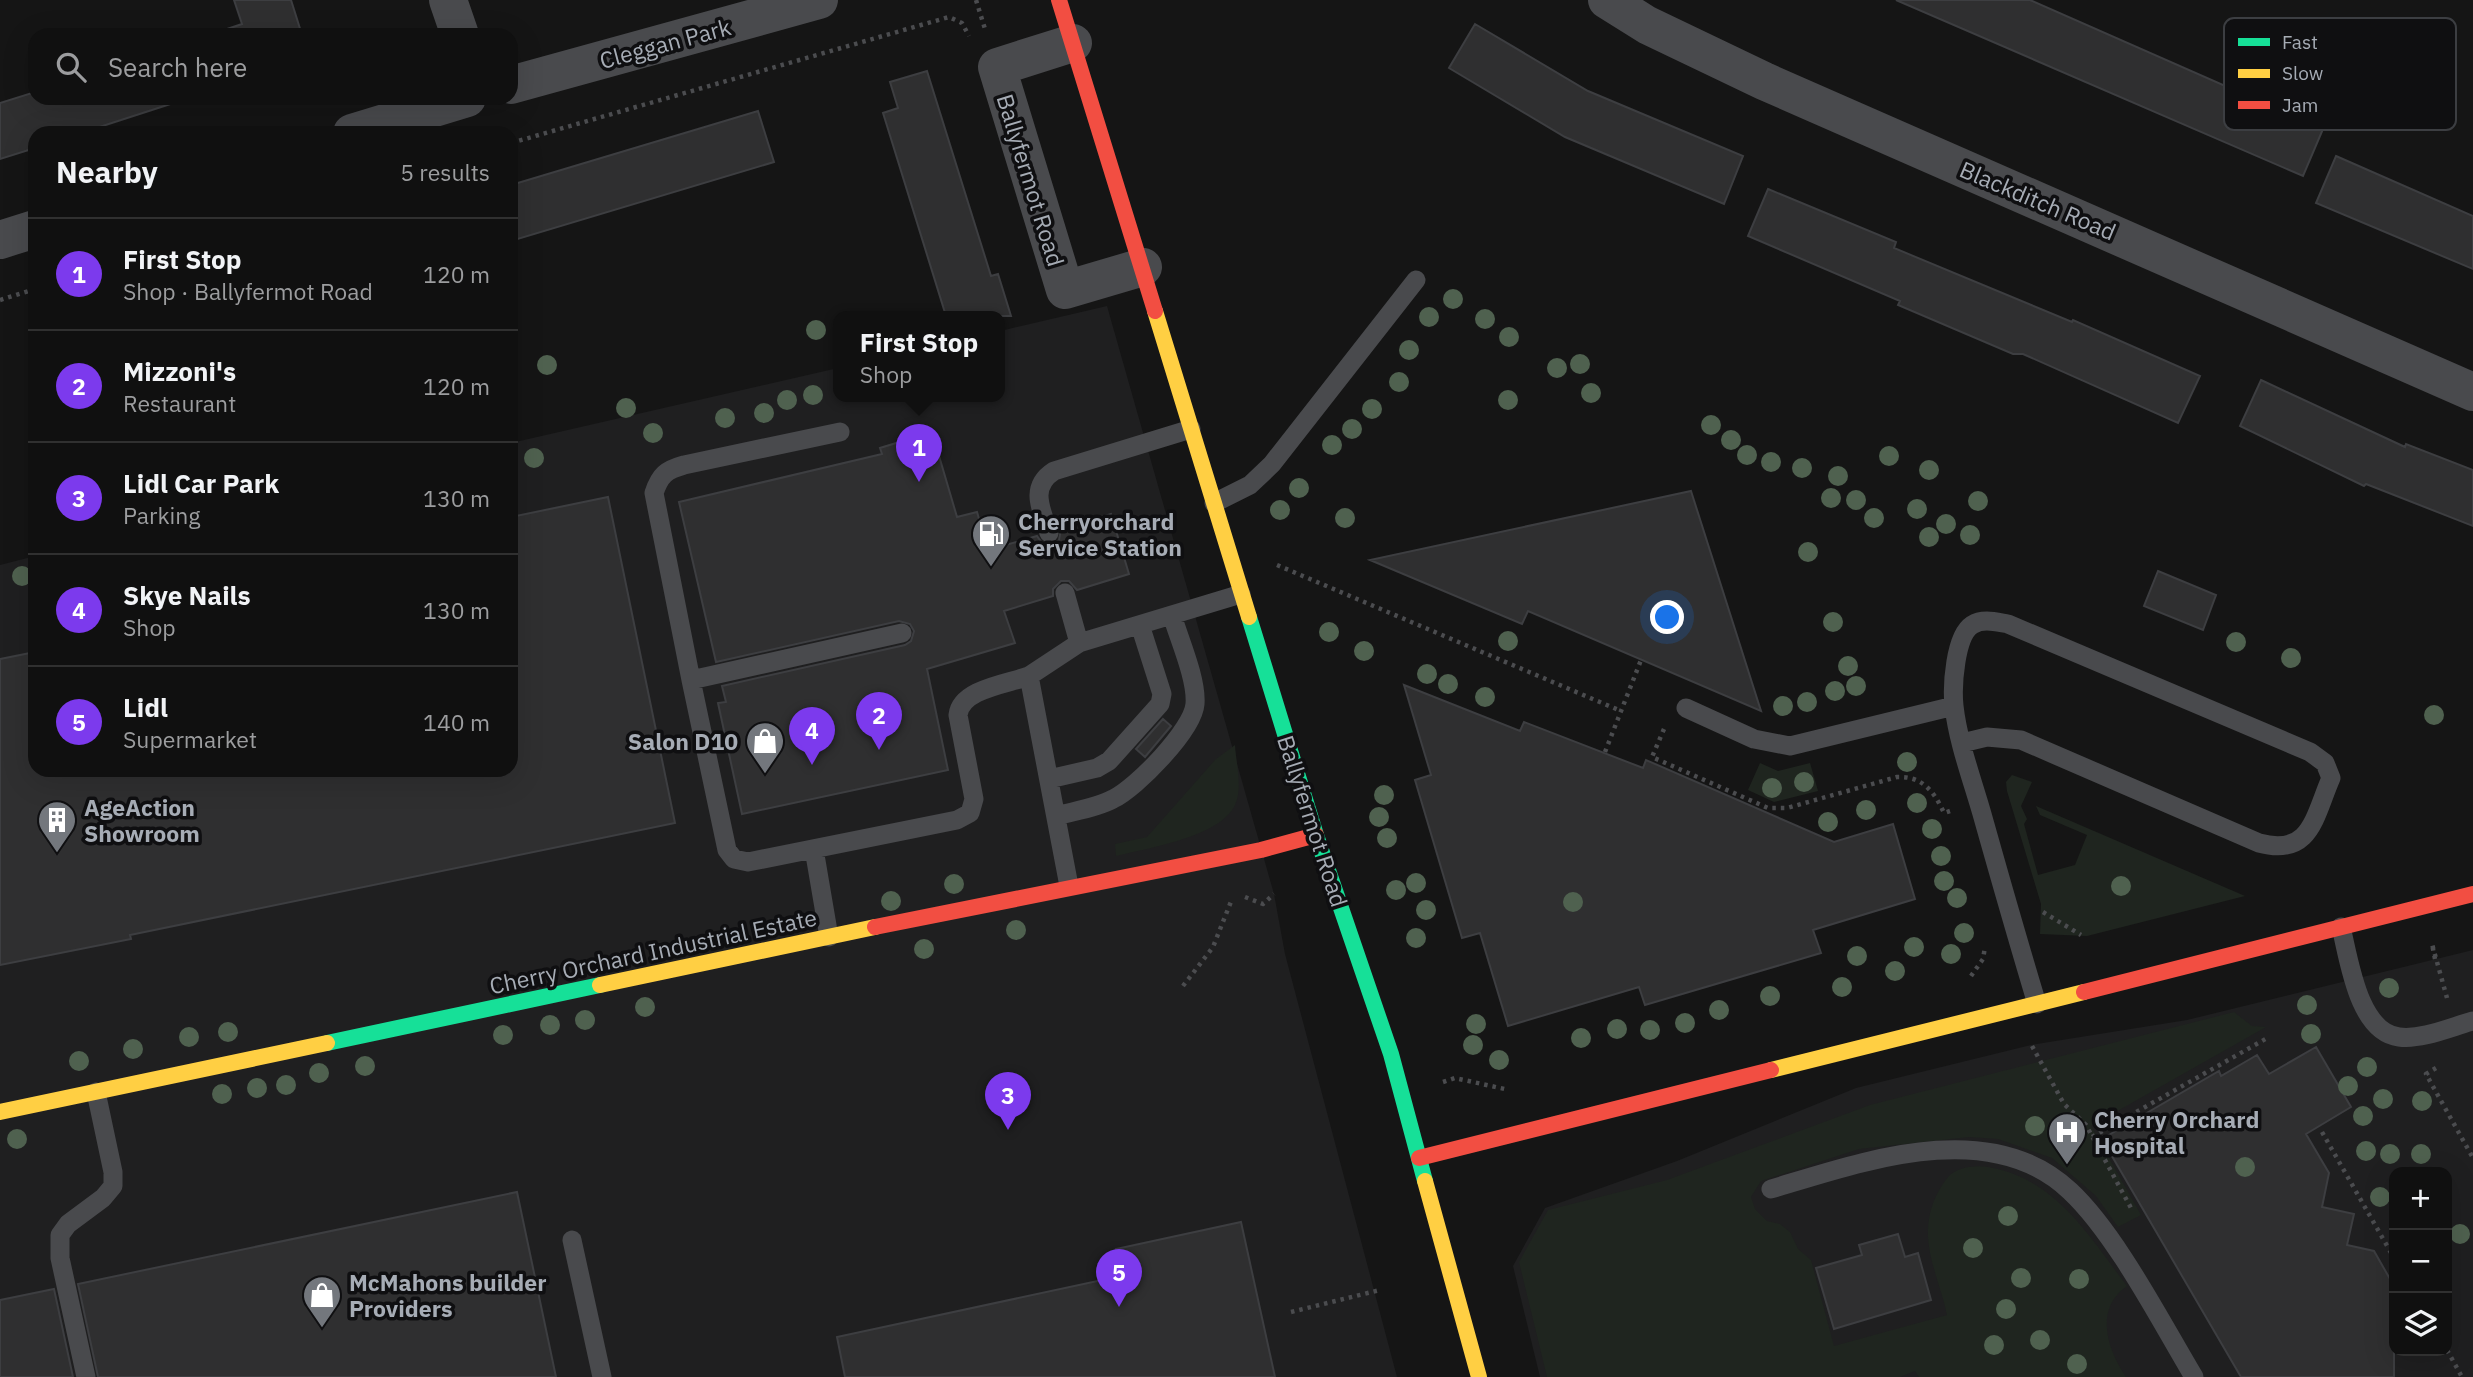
<!DOCTYPE html>
<meta charset="utf-8">
<style>
body{margin:0;font-family:"IBM Plex Sans",sans-serif;background:#191919;color:#f1f3f6}
.controls{position:absolute;right:21px;bottom:21px;display:grid;overflow:hidden;border-radius:14px;box-shadow:0 7px 28px #0002}
.controls button{width:63px;height:63px;display:grid;place-items:center;padding:0;border:0;border-bottom:2px solid #303030;background:#101010;color:#f1f3f6;font:35px sans-serif}
.you{position:absolute;left:1668px;top:618px;width:24px;height:24px;margin:-18px;border:5px solid #fff;border-radius:50%;background:#1a73e8;box-shadow:0 0 0 10px #1a73e833}
.badge{display:grid;place-items:center;width:46px;height:46px;border-radius:50%;background:#7c3aed;color:#fff;font-size:23px;font-weight:700}
.pin{position:absolute;translate:-50% -58px;filter:drop-shadow(0 2px 4px #0008)}
.pin::after{content:'';position:absolute;top:37px;width:24px;height:21px;background:inherit;clip-path:polygon(0 0,100% 0,50% 100%)}
.popup{position:absolute;left:833px;top:311px;width:172px;height:91px;box-sizing:border-box;display:grid;place-content:center;border-radius:14px;background:#101010;filter:drop-shadow(0 2px 5px #0005);font-size:23px;white-space:nowrap;color:#9c9d9f}
.popup b{font-size:26px;color:#f1f3f6}
.popup::after{content:'';position:absolute;left:50%;top:100%;margin-left:-14px;border:14px solid transparent;border-top-color:#101010}
.list{margin:0;padding:0;list-style:none}
h2{display:flex;justify-content:space-between;align-items:center;height:91px;margin:0;padding:0 28px;font-size:30px}
h2 small{font-size:23px;font-weight:400;color:#9c9d9f}
.list li{display:grid;grid-template-columns:46px 1fr auto;gap:21px;align-items:center;box-sizing:border-box;height:112px;padding:0 28px;border-top:2px solid #303030}
.list b{display:block;font-size:26px;white-space:nowrap}
.list p{margin:0;font-size:23px;white-space:nowrap;color:#9c9d9f}
.list em{font-size:23px;font-style:normal;color:#9c9d9f}
.icon{flex:none;width:38px;height:38px;fill:none;stroke:currentColor;stroke-width:2;stroke-linecap:round;stroke-linejoin:round}
.map{position:relative;flex:none;width:2473px;height:1377px;overflow:hidden}
.search{position:absolute;background:#101010;box-shadow:0 7px 28px #0002;left:28px;top:28px;width:490px;height:77px;display:flex;align-items:center;gap:18px;box-sizing:border-box;padding:0 24px;border-radius:21px;color:#9c9d9f;font-size:26px}
.panel{position:absolute;background:#101010;box-shadow:0 7px 28px #0002;left:28px;top:126px;width:490px;height:651px;border-radius:21px}
.map>svg:first-child{display:block}
.built{fill:#1f1f20;fill-rule:evenodd}
.green{fill:#1f251f}
.building{fill:#2f2f30;stroke:#3d3e41;stroke-width:2}
.lines{fill:none;stroke-linecap:round;stroke-linejoin:round}
.path{stroke:#4b4c4f;stroke-width:4.5;stroke-dasharray:3.5 5;stroke-linecap:butt}
.lane{stroke:#494a4d;stroke-width:19}
.street{stroke:#494a4d;stroke-width:38}
.fast{stroke:#16e098;stroke-width:16}
.slow{stroke:#ffcf43;stroke-width:16}
.jam{stroke:#f24e42;stroke-width:16}
.tree{fill:#4f614f}
.labels{text-anchor:middle;dominant-baseline:central;stroke-width:7;stroke-linejoin:round;paint-order:stroke}
.street-label{font-size:23px;fill:#a6acb5;stroke:#0f0f11}
.poi-label{font-size:23px;font-weight:bold;fill:#a6acb5;stroke:#0f0f11;text-anchor:start}
.key{fill:#0f0f11;stroke:#3c3e42;stroke-width:2}
.key-label{font-size:19px;fill:#a6acb5}
</style>
<div class="map">
<svg width="2473" height="1377" viewBox="0 0 2473 1377">
<rect width="100%" height="100%" fill="#151515"/>
<!-- built -->
<path class="built" d="M1107,306L1274,894L1285,954L1397,1377H0V565L35,556V770H511V443L838,368V396H1000V331Z
M2473,950V1377H1540L1513,1266L1545,1208L1677,1161L1856,1088L2031,1045L2187,1020ZM2394,1172H2447V1351H2394Z"/>
<!-- green -->
<path class="green" d="M1235,745C1236,763 1243,788 1235,805C1220,837 1148,848 1116,856L1115,844L1147,837L1215,760Z
M1760,763L1778,771L1810,763L1818,791L1774,802L1748,790Z
M2012,775L2032,782L2021,806L2027,819L2024,824L2038,875L2075,865L2087,835L2040,815L2036,806L2245,896L2087,936L2040,934L2041,904L2007,791L2006,782Z
M2234,1012L2252,1026L2266,1027L2091,1126L2141,1215L2118,1227L2096,1196L2052,1158L1998,1139L1969,1137L1859,1149L1761,1181L1751,1197L1755,1209L1767,1221L1780,1224L1790,1232L1798,1249L1811,1260L1834,1346L1947,1315C1942,1290 1929,1262 1928,1237C1927,1214 1934,1195 1948,1177C1957,1167 1975,1165 1988,1167C2055,1178 2089,1236 2127,1286C2094,1309 2107,1349 2126,1377H1919L1915,1371L1900,1377H1547L1519,1262L1548,1210L1667,1180L1870,1105Z"/>
<!-- building -->
<path class="building" d="M234,0H291L302,35H209L242,24Z
M1896,0H2030L2323,129L2303,176Z
M1475,24L1588,91L1743,156L1724,204L1565,137L1449,68Z
M927,71L991,276L998,274L1011,316H946L883,113L898,108L890,82Z
M35,92V98H189L81,133H35V148L0,159V103Z
M758,111L774,162L511,241V185Z
M2336,156L2473,216V269L2316,203Z
M1768,189L1896,242L1894,248L2072,322L2073,320L2200,376L2178,423L2023,354H2013L1898,305L1900,301L1748,236Z
M2261,380L2405,447L2406,444L2473,470V526L2366,484L2364,486L2240,426Z
M932,432L957,517L977,512L988,550L1037,536L1042,543L1052,545L1059,540L1061,529L1111,514L1129,574L1077,590L1069,581H1061L1053,589V596L1004,611L1015,643L927,669L948,770L742,814L718,703L726,702L722,686L905,645L911,641L914,631L910,624L899,621L716,662L679,502L882,454L880,448Z
M1691,491L1761,711L1528,611L1522,624L1370,560Z
M608,497L675,823L130,935L131,939L0,965V659L35,652V770H511V517Z
M2158,571L2216,595L2203,630L2144,606Z
M1404,685L1520,731L1524,722L1643,768L1646,760L1834,842L1893,824L1915,899L1813,930L1821,953L1645,1005L1639,987L1508,1026L1480,933L1462,938L1415,780L1431,775Z
M1163,719L1171,726L1145,757L1136,749Z
M2316,1047L2351,1107L2306,1134L2329,1173L2322,1207L2354,1214L2347,1245L2374,1251L2394,1286V1377H2241L2102,1139L2219,1071L2221,1076L2257,1055L2269,1074Z
M517,1192L556,1377H98L78,1284Z
M1241,1222L1275,1377H845L837,1337L1121,1276L1116,1249Z
M1898,1234L1905,1257L1918,1253L1931,1300L1834,1329L1816,1268L1862,1255L1859,1245Z
M54,1289L73,1377H0V1300Z"/>
<g class="lines">
<!-- path -->
<path class="path" d="M976,0L985,29
M511,143L949,17L962,23L969,36
M0,300L35,289
M1277,565L1621,711
M1664,729L1652,757L1768,808H1787L1897,777C1922,776 1934,791 1944,813L1950,811
M1605,752L1641,660
M1245,897L1263,904L1274,894
M2043,912L2081,935
M2435,959L2432,944L2447,998
M1971,976L1983,959L1985,947
M1183,986L1213,947L1232,899
M2032,1046L2064,1104L2086,1125L2131,1208
M2436,1068L2426,1074L2473,1158
M1443,1082L1455,1078L1509,1090
M2322,1132L2394,1258
M2092,1137L2269,1037
M1291,1312L1380,1290
M2447,1350L2462,1377"/>
<!-- lane -->
<path class="lane" d="M1214,503L1250,485L1272,464L1416,280
M1049,533C1041,509 1029,487 1054,471L1191,429
M1065,593L1079,643
M902,633L691,680L727,850L734,859L748,862L957,820L970,813L974,799L958,715C961,689 1007,684 1029,676
M691,680L654,493C660,475 666,470 684,465L840,432
M1686,708L1754,739L1790,746L1954,706
M1962,743L1987,737L2021,740L2259,843C2311,857 2314,817 2331,778L2325,763L2310,752L2008,624C1996,622 1983,618 1972,625C1955,636 1952,686 1954,706C1958,742 1972,779 1982,814C2000,878 2018,941 2037,1004
M1049,779L1097,768L1109,761L1160,704L1162,694L1140,625
M1056,816C1074,811 1096,808 1113,799C1136,788 1193,730 1195,704C1197,679 1179,639 1172,615
M814,849L829,937
M1069,886L1029,676L1079,643L1241,594
M2341,927C2349,959 2358,1032 2399,1037C2422,1040 2451,1027 2473,1021
M1771,1189C1862,1162 1990,1115 2070,1191C2116,1234 2161,1322 2194,1377
M572,1240L602,1377
M86,1377L60,1258V1235L68,1224L103,1198L113,1186V1172L96,1092"/>
<!-- street -->
<path class="street" d="M448,0L460,35
M1607,0L1647,25L1764,81L2473,392
M1073,43L997,67L1065,290L1143,267
M511,85L819,0
M352,133L467,98
M0,240L35,229"/>
<!-- fast -->
<path class="fast" d="M1249,617L1316,835L1391,1054L1425,1181
M327,1043L600,985"/>
<!-- slow -->
<path class="slow" d="M1155,311L1249,617
M600,985L875,927
M1771,1070L2084,992
M0,1112L327,1043
M1425,1181L1479,1377"/>
<!-- jam -->
<path class="jam" d="M1059,0L1155,311
M875,927L1261,850L1316,835
M2084,992L2473,894
M1419,1158L1771,1070"/>
</g>
<!-- trees -->
<g class="tree">
<circle cx="1453" cy="299" r="10"/>
<circle cx="1429" cy="317" r="10"/>
<circle cx="1485" cy="319" r="10"/>
<circle cx="816" cy="330" r="10"/>
<circle cx="1509" cy="337" r="10"/>
<circle cx="1409" cy="350" r="10"/>
<circle cx="1580" cy="364" r="10"/>
<circle cx="547" cy="365" r="10"/>
<circle cx="1557" cy="368" r="10"/>
<circle cx="1399" cy="382" r="10"/>
<circle cx="1591" cy="393" r="10"/>
<circle cx="813" cy="395" r="10"/>
<circle cx="787" cy="400" r="10"/>
<circle cx="1508" cy="400" r="10"/>
<circle cx="626" cy="408" r="10"/>
<circle cx="1372" cy="409" r="10"/>
<circle cx="764" cy="413" r="10"/>
<circle cx="725" cy="418" r="10"/>
<circle cx="1711" cy="425" r="10"/>
<circle cx="1352" cy="429" r="10"/>
<circle cx="653" cy="433" r="10"/>
<circle cx="1731" cy="440" r="10"/>
<circle cx="1332" cy="445" r="10"/>
<circle cx="1747" cy="455" r="10"/>
<circle cx="1889" cy="456" r="10"/>
<circle cx="534" cy="458" r="10"/>
<circle cx="1771" cy="462" r="10"/>
<circle cx="1802" cy="468" r="10"/>
<circle cx="1929" cy="470" r="10"/>
<circle cx="1838" cy="476" r="10"/>
<circle cx="1299" cy="488" r="10"/>
<circle cx="1831" cy="498" r="10"/>
<circle cx="1856" cy="500" r="10"/>
<circle cx="1978" cy="501" r="10"/>
<circle cx="1917" cy="509" r="10"/>
<circle cx="1280" cy="510" r="10"/>
<circle cx="1345" cy="518" r="10"/>
<circle cx="1874" cy="518" r="10"/>
<circle cx="1946" cy="524" r="10"/>
<circle cx="1970" cy="535" r="10"/>
<circle cx="1929" cy="537" r="10"/>
<circle cx="1808" cy="552" r="10"/>
<circle cx="22" cy="576" r="10"/>
<circle cx="1833" cy="622" r="10"/>
<circle cx="1329" cy="632" r="10"/>
<circle cx="1508" cy="641" r="10"/>
<circle cx="2236" cy="642" r="10"/>
<circle cx="1364" cy="651" r="10"/>
<circle cx="2291" cy="658" r="10"/>
<circle cx="1848" cy="666" r="10"/>
<circle cx="1427" cy="674" r="10"/>
<circle cx="1448" cy="684" r="10"/>
<circle cx="1856" cy="686" r="10"/>
<circle cx="1835" cy="691" r="10"/>
<circle cx="1485" cy="697" r="10"/>
<circle cx="1807" cy="702" r="10"/>
<circle cx="1783" cy="706" r="10"/>
<circle cx="2434" cy="715" r="10"/>
<circle cx="1907" cy="762" r="10"/>
<circle cx="1804" cy="782" r="10"/>
<circle cx="1772" cy="788" r="10"/>
<circle cx="1384" cy="795" r="10"/>
<circle cx="1917" cy="803" r="10"/>
<circle cx="1866" cy="810" r="10"/>
<circle cx="1379" cy="817" r="10"/>
<circle cx="1828" cy="822" r="10"/>
<circle cx="1932" cy="829" r="10"/>
<circle cx="1387" cy="838" r="10"/>
<circle cx="1941" cy="856" r="10"/>
<circle cx="1944" cy="881" r="10"/>
<circle cx="1416" cy="883" r="10"/>
<circle cx="954" cy="884" r="10"/>
<circle cx="2121" cy="886" r="10"/>
<circle cx="1396" cy="890" r="10"/>
<circle cx="1957" cy="898" r="10"/>
<circle cx="891" cy="901" r="10"/>
<circle cx="1573" cy="902" r="10"/>
<circle cx="1426" cy="910" r="10"/>
<circle cx="1016" cy="930" r="10"/>
<circle cx="1964" cy="933" r="10"/>
<circle cx="1416" cy="938" r="10"/>
<circle cx="1914" cy="947" r="10"/>
<circle cx="924" cy="949" r="10"/>
<circle cx="1951" cy="954" r="10"/>
<circle cx="1857" cy="956" r="10"/>
<circle cx="1895" cy="971" r="10"/>
<circle cx="1842" cy="987" r="10"/>
<circle cx="2389" cy="988" r="10"/>
<circle cx="1770" cy="996" r="10"/>
<circle cx="2307" cy="1005" r="10"/>
<circle cx="645" cy="1007" r="10"/>
<circle cx="1719" cy="1010" r="10"/>
<circle cx="585" cy="1020" r="10"/>
<circle cx="1685" cy="1023" r="10"/>
<circle cx="1476" cy="1024" r="10"/>
<circle cx="550" cy="1025" r="10"/>
<circle cx="1617" cy="1029" r="10"/>
<circle cx="1650" cy="1030" r="10"/>
<circle cx="228" cy="1032" r="10"/>
<circle cx="2311" cy="1034" r="10"/>
<circle cx="503" cy="1035" r="10"/>
<circle cx="189" cy="1037" r="10"/>
<circle cx="1581" cy="1038" r="10"/>
<circle cx="1473" cy="1045" r="10"/>
<circle cx="133" cy="1049" r="10"/>
<circle cx="1499" cy="1060" r="10"/>
<circle cx="79" cy="1061" r="10"/>
<circle cx="365" cy="1066" r="10"/>
<circle cx="2367" cy="1067" r="10"/>
<circle cx="319" cy="1073" r="10"/>
<circle cx="286" cy="1085" r="10"/>
<circle cx="2348" cy="1086" r="10"/>
<circle cx="257" cy="1088" r="10"/>
<circle cx="222" cy="1094" r="10"/>
<circle cx="2383" cy="1099" r="10"/>
<circle cx="2422" cy="1101" r="10"/>
<circle cx="2363" cy="1116" r="10"/>
<circle cx="2035" cy="1126" r="10"/>
<circle cx="17" cy="1139" r="10"/>
<circle cx="2366" cy="1151" r="10"/>
<circle cx="2390" cy="1154" r="10"/>
<circle cx="2421" cy="1154" r="10"/>
<circle cx="2245" cy="1167" r="10"/>
<circle cx="2380" cy="1197" r="10"/>
<circle cx="2008" cy="1216" r="10"/>
<circle cx="2460" cy="1234" r="10"/>
<circle cx="1973" cy="1248" r="10"/>
<circle cx="2021" cy="1278" r="10"/>
<circle cx="2079" cy="1279" r="10"/>
<circle cx="2006" cy="1309" r="10"/>
<circle cx="2040" cy="1340" r="10"/>
<circle cx="1994" cy="1345" r="10"/>
<circle cx="2077" cy="1364" r="10"/>
</g>
<!-- icons -->
<defs>
<symbol id="fuel-pin" viewBox="-11 -11 22 30"><path d="M0 17L-7.5 6A9.5 9.5 0 1 1 7.5 6Z" fill="#73777d" stroke="#0f0f11"/><path d="M-5.5-6h7V0h2V4h1.3V-2.5L3-4.5l.8-.8L6-3V5H2.5V1h-1V6h-7ZM-4.2-4.7v3.2H.2V-4.7Z" fill="#fff"/></symbol>
<symbol id="shop-pin" viewBox="-11 -11 22 30"><path d="M0 17L-7.5 6A9.5 9.5 0 1 1 7.5 6Z" fill="#73777d" stroke="#0f0f11"/><path d="M-5-2.5h2.3a2.7 3.5 0 0 1 5.4 0H5L5.5 6h-11ZM-1.5-2.5h3a1.5 2.3 0 0 0-3 0Z" fill="#fff"/></symbol>
<symbol id="building-pin" viewBox="-11 -11 22 30"><path d="M0 17L-7.5 6A9.5 9.5 0 1 1 7.5 6Z" fill="#73777d" stroke="#0f0f11"/><path d="M-4-6H4V6H1V3H-1V6H-4ZM-2.5-4.3h1.7v1.8h-1.7ZM.8-4.3h1.7v1.8H.8ZM-2.5-1h1.7V.8h-1.7ZM.8-1h1.7V.8H.8Z" fill="#fff"/></symbol>
<symbol id="hospital-pin" viewBox="-11 -11 22 30"><path d="M0 17L-7.5 6A9.5 9.5 0 1 1 7.5 6Z" fill="#73777d" stroke="#0f0f11"/><path d="M-5-5h3v3.5h4V-5h3V5h-3V1.5h-4V5h-3Z" fill="#fff"/></symbol>
</defs>
<g fill-rule="evenodd">
<use href="#fuel-pin" x="969" y="512" width="44" height="60"/>
<use href="#shop-pin" x="743" y="719" width="44" height="60"/>
<use href="#building-pin" x="35" y="798" width="44" height="60"/>
<use href="#hospital-pin" x="2045" y="1110" width="44" height="60"/>
<use href="#shop-pin" x="300" y="1273" width="44" height="60"/>
</g>
<g class="labels">
<!-- street labels -->
<g class="street-label">
<text transform="translate(665 43) rotate(-15)">Cleggan Park</text>
<text transform="translate(1031 180) rotate(73)">Ballyfermot Road</text>
<text transform="translate(2038 200) rotate(23)">Blackditch Road</text>
<text transform="translate(1313 821) rotate(72)">Ballyfermot Road</text>
<text transform="translate(653 951) rotate(-12)">Cherry Orchard Industrial Estate</text>
</g>
<!-- poi labels -->
<g class="poi-label">
<text x="1018" y="521">Cherryorchard<tspan x="1018" dy="26">Service Station</tspan></text>
<text x="738" y="741" text-anchor="end">Salon D10</text>
<text x="84" y="807">AgeAction<tspan x="84" dy="26">Showroom</tspan></text>
<text x="2094" y="1119">Cherry Orchard<tspan x="2094" dy="26">Hospital</tspan></text>
<text x="349" y="1282">McMahons builder<tspan x="349" dy="26">Providers</tspan></text>
</g>
</g>
<!-- legend -->
<rect x="2224" y="18" width="232" height="112" rx="10" class="key"/>
<rect x="2238" y="38" width="32" height="8" fill="#16e098"/>
<rect x="2238" y="69" width="32" height="9" fill="#ffcf43"/>
<rect x="2238" y="101" width="32" height="8" fill="#f24e42"/>
<g class="key-label">
<text x="2282" y="49">Fast</text>
<text x="2282" y="80">Slow</text>
<text x="2282" y="112">Jam</text>
</g>
</svg>
<div class="controls">
<button>+</button>
<button>−</button>
<button><svg class="icon" aria-label="layers" viewBox="0 0 24 24"><path d="M12 4l9 5-9 5-9-5zM3 14l9 5 9-5"/></svg></button>
</div>
<div class="you"></div>
<div class="pin badge" style="left:919px;top:482px">1</div>
<div class="popup"><b>First Stop</b>Shop</div>
<div class="pin badge" style="left:879px;top:750px">2</div>
<div class="pin badge" style="left:1008px;top:1130px">3</div>
<div class="pin badge" style="left:812px;top:765px">4</div>
<div class="pin badge" style="left:1119px;top:1307px">5</div>
<div class="search"><svg class="icon" aria-label="search" viewBox="0 0 24 24"><circle cx="10" cy="10" r="6"/><path d="M15 15l6 6"/></svg>Search here</div>
<section class="panel">
<h2>Nearby<small>5 results</small></h2>
<ul class="list">
<li><span class="badge">1</span><div><b>First Stop</b><p>Shop · Ballyfermot Road</p></div><em>120 m</em></li>
<li><span class="badge">2</span><div><b>Mizzoni's</b><p>Restaurant</p></div><em>120 m</em></li>
<li><span class="badge">3</span><div><b>Lidl Car Park</b><p>Parking</p></div><em>130 m</em></li>
<li><span class="badge">4</span><div><b>Skye Nails</b><p>Shop</p></div><em>130 m</em></li>
<li><span class="badge">5</span><div><b>Lidl</b><p>Supermarket</p></div><em>140 m</em></li>
</ul>
</section>
</div>
